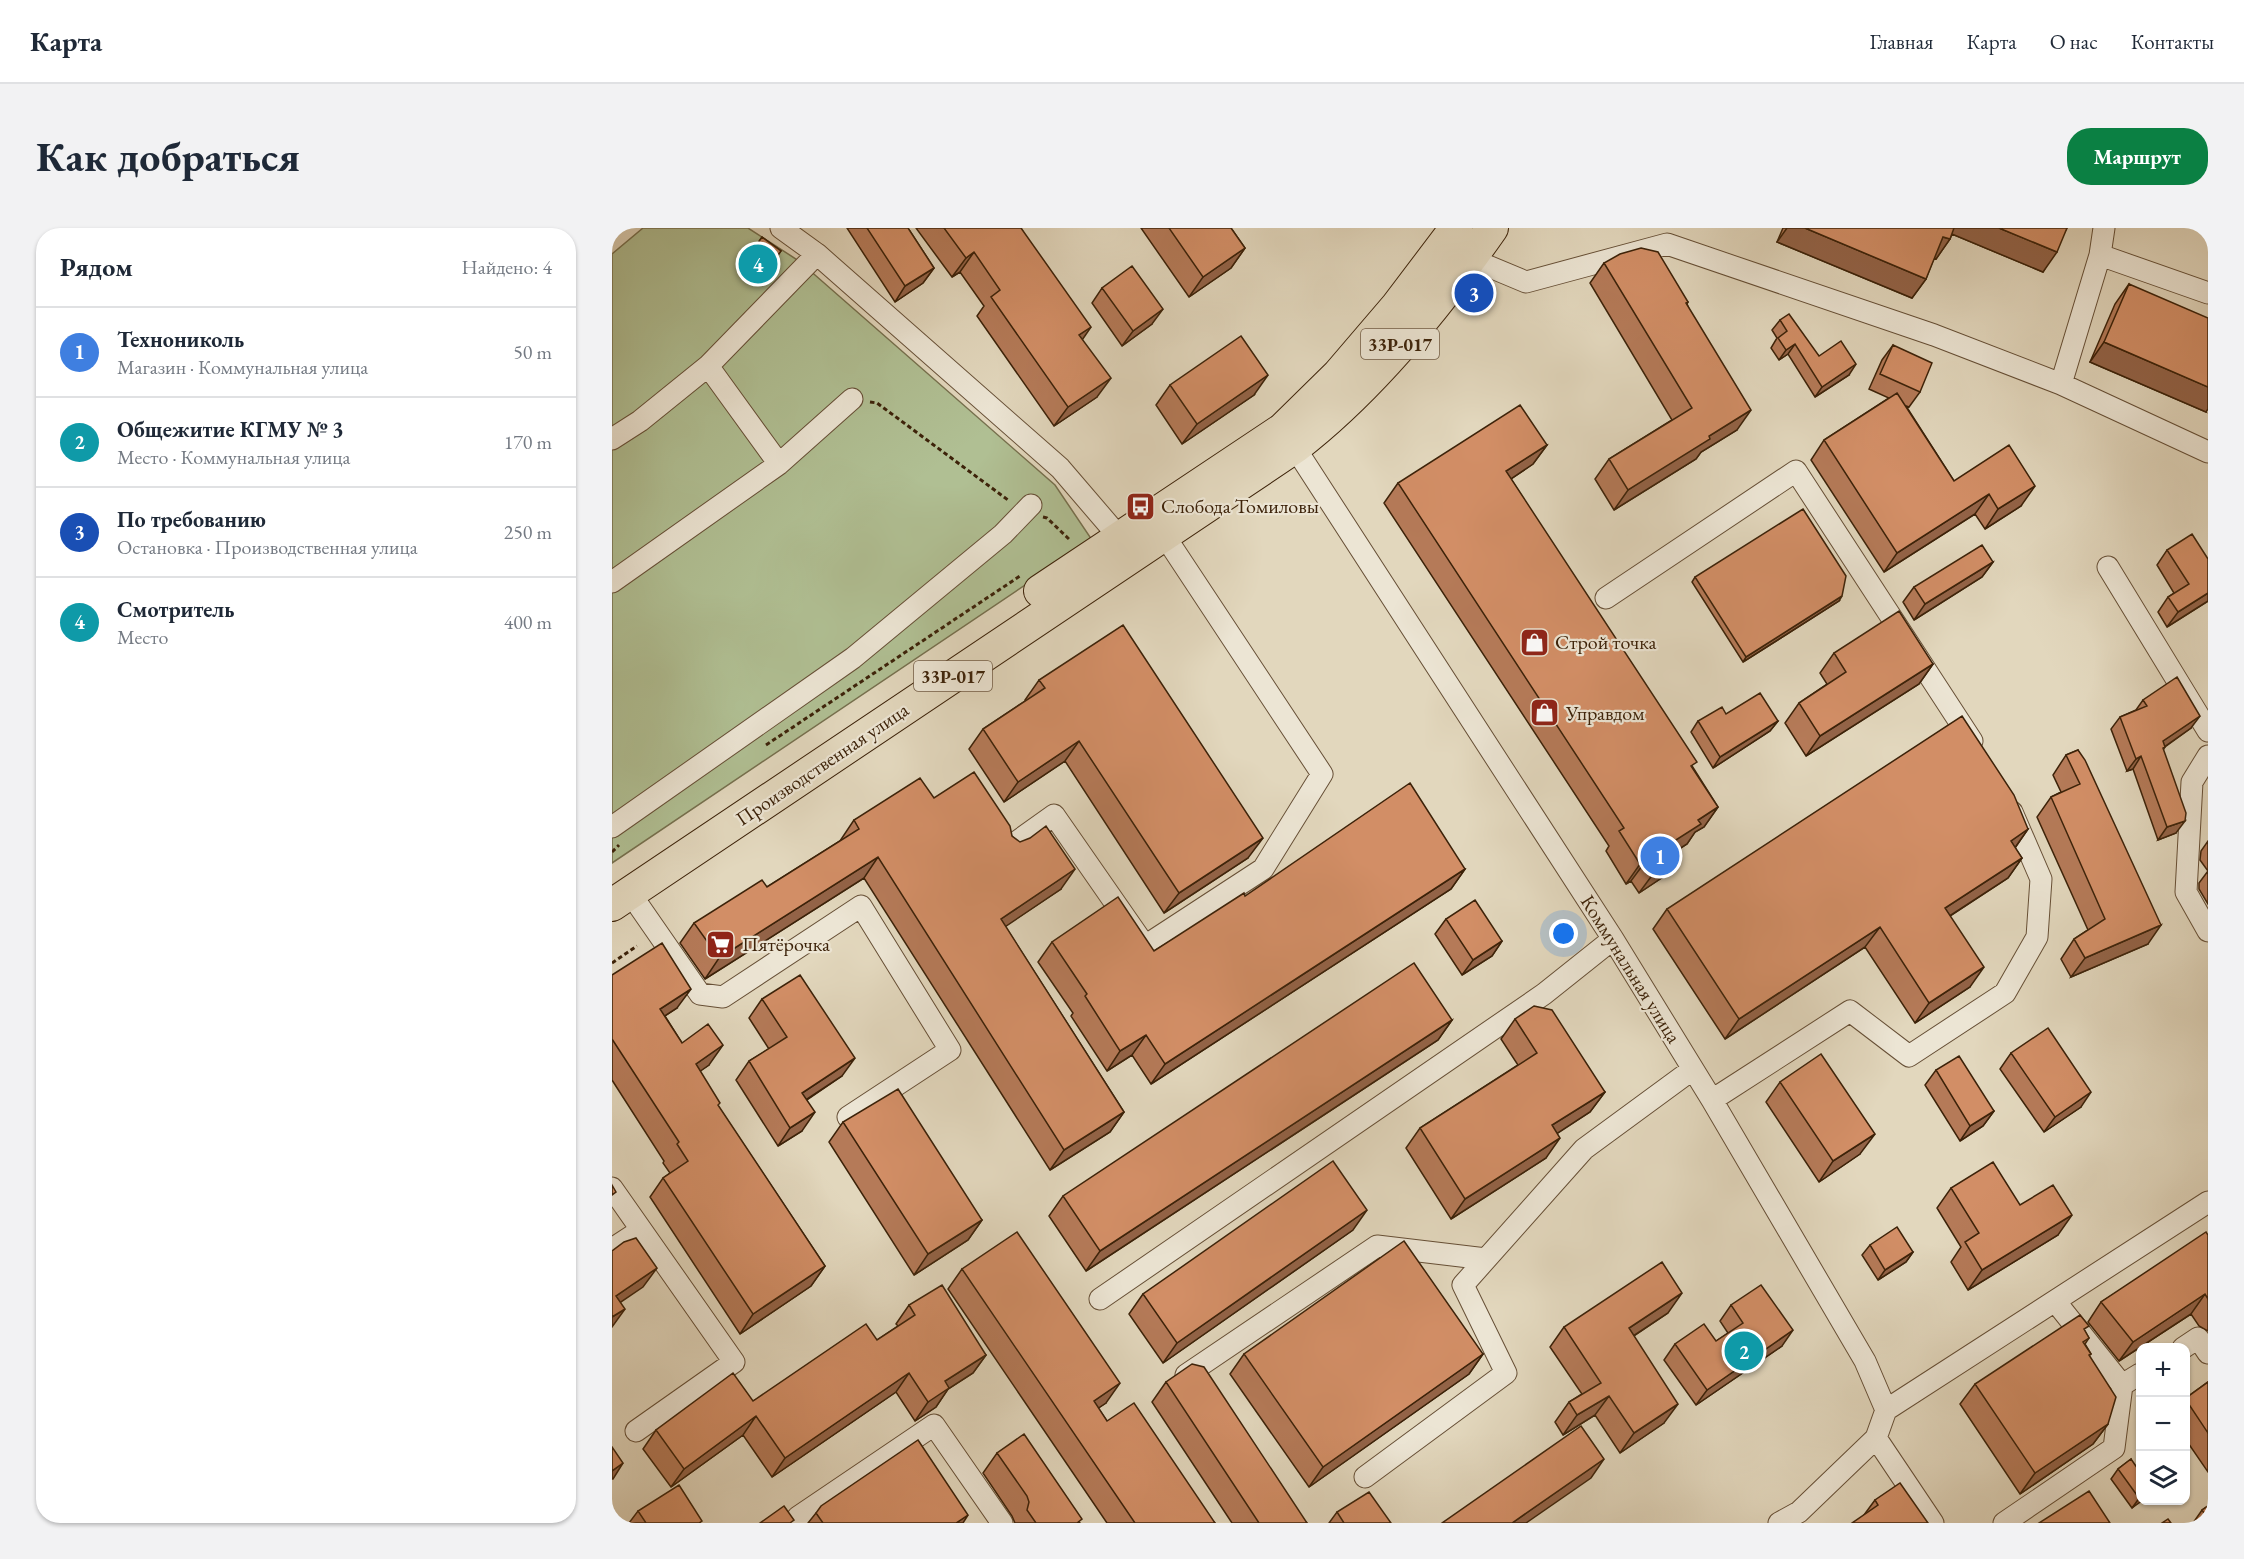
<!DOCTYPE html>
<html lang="ru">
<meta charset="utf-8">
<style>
body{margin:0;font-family:"EB Garamond",serif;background:#f2f2f3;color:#1f2937}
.controls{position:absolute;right:18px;bottom:18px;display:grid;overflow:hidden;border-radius:12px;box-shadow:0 2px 4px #0004}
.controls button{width:54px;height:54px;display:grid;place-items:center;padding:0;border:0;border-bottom:2px solid #e0e1e3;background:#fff;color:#1f2937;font:30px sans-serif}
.you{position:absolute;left:952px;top:706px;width:21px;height:21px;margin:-15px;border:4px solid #fff;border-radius:50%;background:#1a73e8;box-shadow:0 0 0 9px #1a73e833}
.badge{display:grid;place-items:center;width:39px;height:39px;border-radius:50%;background:#0b8043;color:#fff;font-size:20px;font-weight:700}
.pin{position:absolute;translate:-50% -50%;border:3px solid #fff;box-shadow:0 2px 6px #0006}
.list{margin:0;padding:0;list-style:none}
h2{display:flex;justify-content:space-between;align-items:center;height:78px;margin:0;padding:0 24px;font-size:26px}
h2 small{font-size:20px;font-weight:400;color:#747a83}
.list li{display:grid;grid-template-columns:39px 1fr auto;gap:18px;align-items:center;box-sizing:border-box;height:90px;padding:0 24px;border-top:2px solid #e0e1e3}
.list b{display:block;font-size:22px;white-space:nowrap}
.list p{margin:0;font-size:20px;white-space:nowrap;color:#747a83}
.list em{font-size:20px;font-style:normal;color:#747a83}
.icon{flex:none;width:33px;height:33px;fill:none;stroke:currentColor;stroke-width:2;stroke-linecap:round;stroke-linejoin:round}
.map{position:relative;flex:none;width:1596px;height:1295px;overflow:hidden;border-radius:24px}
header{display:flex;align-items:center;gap:36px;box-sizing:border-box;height:84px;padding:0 30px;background:#fff;border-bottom:2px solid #e0e1e3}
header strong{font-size:28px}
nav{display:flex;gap:33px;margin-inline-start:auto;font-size:21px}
.intro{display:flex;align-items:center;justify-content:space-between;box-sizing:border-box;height:144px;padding:0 36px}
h1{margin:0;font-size:42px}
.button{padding:15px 27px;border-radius:24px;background:#0b8043;color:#fff;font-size:21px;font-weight:700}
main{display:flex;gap:36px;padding:0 36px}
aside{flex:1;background:#fff;border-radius:24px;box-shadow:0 2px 4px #0004}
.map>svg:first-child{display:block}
.green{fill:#b0bf93;stroke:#76704e;stroke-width:1.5}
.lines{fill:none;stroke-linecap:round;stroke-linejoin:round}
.minor-casing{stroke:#664f36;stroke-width:23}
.highway-casing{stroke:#3c2209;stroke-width:34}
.path{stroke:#3c2209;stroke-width:3;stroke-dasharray:4.5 3;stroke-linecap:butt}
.minor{stroke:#ece5d4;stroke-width:21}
.highway{stroke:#e2d7bd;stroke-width:32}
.wall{fill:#b57a58;stroke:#3c2209;stroke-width:1.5}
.shaded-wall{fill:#936347;stroke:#3c2209;stroke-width:1.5}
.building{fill:#d28e66;stroke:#3c2209;stroke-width:1.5}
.labels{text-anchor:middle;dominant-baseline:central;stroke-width:4.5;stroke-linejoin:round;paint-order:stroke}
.shield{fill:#ece5d4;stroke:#715c46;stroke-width:1.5}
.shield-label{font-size:18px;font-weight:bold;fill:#3c2209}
.poi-label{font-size:20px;fill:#3c2209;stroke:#ece5d4;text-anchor:start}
.street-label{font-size:20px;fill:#3c2209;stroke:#ece5d4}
</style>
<header>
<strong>Карта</strong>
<nav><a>Главная</a><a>Карта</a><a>О нас</a><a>Контакты</a></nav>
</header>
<div class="intro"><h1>Как добраться</h1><a class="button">Маршрут</a></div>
<main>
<aside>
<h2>Рядом<small>Найдено: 4</small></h2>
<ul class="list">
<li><span class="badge" style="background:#3f7fe0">1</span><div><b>Технониколь</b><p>Магазин · Коммунальная улица</p></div><em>50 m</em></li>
<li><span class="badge" style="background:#0f9aa8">2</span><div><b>Общежитие КГМУ № 3</b><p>Место · Коммунальная улица</p></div><em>170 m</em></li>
<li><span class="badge" style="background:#1a4fb4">3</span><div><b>По требованию</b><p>Остановка · Производственная улица</p></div><em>250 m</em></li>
<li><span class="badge" style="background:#0f9aa8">4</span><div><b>Смотритель</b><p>Место</p></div><em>400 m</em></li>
</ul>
</aside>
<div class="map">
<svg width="1596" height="1295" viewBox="0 0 1596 1295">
<rect width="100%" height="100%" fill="#e2d7bd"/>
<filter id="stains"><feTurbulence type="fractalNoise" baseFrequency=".00333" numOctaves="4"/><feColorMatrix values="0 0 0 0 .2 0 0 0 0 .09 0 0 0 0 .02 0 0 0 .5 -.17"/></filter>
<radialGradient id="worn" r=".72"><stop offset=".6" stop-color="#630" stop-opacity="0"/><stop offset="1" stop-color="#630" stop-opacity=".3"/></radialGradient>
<!-- green -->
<path class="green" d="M31,0H136L187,33L443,257L480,312L0,635V26Z"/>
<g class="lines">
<defs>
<path id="minor" d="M169,0L205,26L448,240L508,310
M1488,27L1596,65
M859,31L914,54L1055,16L1322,107L1449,156L1596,224
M1449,156L1488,27L1492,0
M676,209L1001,711L1100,872L1253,1133L1274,1182L1264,1210L1321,1295
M0,211L28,193L96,138
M167,236L96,138L205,26
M1496,339L1596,503
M0,354L167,236L240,171
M994,370L1184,243L1360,513
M1596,528L1580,554L1574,664L1596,703
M0,599L241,430L391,306L419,277
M396,620L442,587L533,718L651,641L710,546L552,307
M18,665L88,766L111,769L249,678L338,822L236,889
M1100,872L1238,783L1297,828L1393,765L1425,709L1429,651L1400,584
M0,960L122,1134L24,1203
M0,1021L29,1002
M488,1071L932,766L1001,711
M1443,1073L1510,1157L1528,1146
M1571,1120L1586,1110L1596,1125
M574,1147L765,1018L874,1031
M1274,1182L1596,974
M753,1249L894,1145L851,1057L972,921L1081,841
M182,1295L186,1289L322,1197L390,1295
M1167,1295L1187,1284L1264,1210
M1392,1295L1502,1220L1510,1157"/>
<path id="highway" d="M428,363L671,201L726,147L785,78L844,0
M0,677L683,219C757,162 827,76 880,0"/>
</defs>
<!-- minor casing -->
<use href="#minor" class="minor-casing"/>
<!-- highway casing -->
<use href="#highway" class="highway-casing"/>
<!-- path -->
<path class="path" d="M258,174L265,175L396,272
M431,289L435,290L459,313
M154,517L408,348
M0,624L7,617
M0,735L25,718"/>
<!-- minor -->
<use href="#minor" class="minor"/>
<!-- highway -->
<use href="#highway" class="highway"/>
</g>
<!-- wall -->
<path class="wall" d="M235,0H296L322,40L311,55L283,74Z
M304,0H409L470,111L485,169L442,198L365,88L372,78L348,44L340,49Z
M529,0H619L633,20L619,40L577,69Z
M1171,0H1455L1431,44L1340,6L1338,11L1324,31L1322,30L1314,51L1300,70L1165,14Z
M150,9L169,23L148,52L129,39Z
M992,35L1076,74L1075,76L1125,202L1089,224L1084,231L1002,282L983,251L997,231L1060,192L978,55Z
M1517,56L1594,184L1478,134L1503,76Z
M490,60L540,96L510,118L480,75Z
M1168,92L1207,128L1237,147L1203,169L1176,126L1167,132L1159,120L1165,110L1160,102Z
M1281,117L1308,164L1297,179L1294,178L1342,253L1409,278L1373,301L1363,286L1272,344L1199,232L1212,212L1277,170L1257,161L1270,132Z
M558,157L642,167L570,216L544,177Z
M935,217L921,236L899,251L1106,579L1092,599L1083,604L1075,616L1061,625L1051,649L1027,665L1019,653L1014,656L994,623L997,618L772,275L786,255Z
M1555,322L1596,331V373L1555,399L1546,384L1556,369L1562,365L1545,337Z
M1381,334L1370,349L1302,392L1291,374L1302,359Z
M1083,349L1227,373L1131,434L1080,354Z
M1222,425L1321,436L1307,456L1194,528L1173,495L1187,475L1215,456L1208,445Z
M427,452L636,630L552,685L453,533L392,574L357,521L371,501L413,473V472Z
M1531,472L1579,500L1553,519L1551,522L1564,605L1546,612L1521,541L1515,543L1499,501L1508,489L1524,482Z
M1114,486L1166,493L1158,503L1101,540L1079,504L1086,493Z
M1466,522L1536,716L1459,749L1449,731L1462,711L1476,702L1425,589L1439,569L1449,564L1441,547L1454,527Z
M322,570L400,608L449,661L393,698L512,884L498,904L438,942L252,650L93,751L68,715L82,695L155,659L228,613L242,592Z
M1416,601L1403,620L1410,630L1396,650L1338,688L1358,759L1303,795L1253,719L1113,811L1041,701L1055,681Z
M1596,613V676L1587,661V655L1596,643L1588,632L1589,623Z
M853,641L839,661L539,856L520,827L495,843L459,788L461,785L426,734L440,714L542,723L633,668Z
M834,691L890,713L880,728L850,747L823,706Z
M0,747L65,780L53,788L70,815L97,837L88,843L106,878L213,1038L199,1058L128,1106L38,969L51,950L58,945L51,935L52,933L0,852Z
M150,771L230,848L195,872L190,903L166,918L124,852L137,833L157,821L137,790Z
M903,791L993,864L978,884L945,905L934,930L839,991L794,920L808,900L906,837L889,811Z
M840,792L826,812L474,1043L437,988L451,968Z
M1399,825L1469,879L1432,904L1388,841Z
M1324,842L1382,883L1371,898L1348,913L1313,857Z
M1168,854L1248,926L1207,954L1154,874Z
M231,894L370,992L356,1012L302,1047L217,914Z
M1339,960L1408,977L1446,1007L1356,1062L1339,1034L1349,1019L1325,980Z
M741,1002L551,1135L517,1086L531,1066Z
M1596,1007V1103L1587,1098L1579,1086L1507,1133L1476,1094L1489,1074Z
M1258,1017L1301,1024L1294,1034L1266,1052L1250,1027Z
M350,1041L494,1175L486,1180L495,1193L603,1295H495L336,1061Z
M297,1077L374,1127L361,1145L336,1161L324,1179L303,1193L284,1164L160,1249L131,1207L59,1259L31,1221L44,1202L141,1173L265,1112L286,1098L284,1096Z
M1119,1077L1170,1118L1084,1177L1052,1132L1063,1116L1104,1113L1116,1105L1108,1093Z
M1056,1085L1022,1108L1052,1195L1008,1225L983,1187L951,1207L943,1194L957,1174L970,1166L938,1119L952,1099Z
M1473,1103L1477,1110L1473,1116L1479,1126L1477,1128L1496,1196L1481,1216L1408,1266L1348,1176L1363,1156Z
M632,1126H871L857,1146L697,1259L618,1146Z
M554,1154L695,1295H620L540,1174Z
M1596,1154V1244L1574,1212V1170Z
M385,1225L468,1295H403L400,1288L371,1245Z
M1519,1231L1528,1272L1520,1280L1499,1251L1506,1241Z
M1263,1272L1316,1295L1252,1287Z
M1596,1278V1295H1581L1590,1282Z
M26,1283L89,1295H17Z
M725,1284L779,1295H717Z
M204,1285L351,1295H196Z"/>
<!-- shaded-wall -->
<path class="shaded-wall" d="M3,0H12L0,10V2Z
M1175,0H1193L1314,51L1300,70L1165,14Z
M1338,0H1387L1445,24L1431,44L1335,4Z
M1331,9L1338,11L1324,31L1318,28Z
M633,20L619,40L577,69L591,49Z
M362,24L348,44L340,49L354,30Z
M322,40L311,55L283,74L293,58Z
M551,81L540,96L510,118L521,103Z
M479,99L466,118L467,107Z
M1492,114L1596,159V181L1594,184L1478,134Z
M1183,116L1176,126L1167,132L1174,122Z
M1244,136L1237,147L1203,169L1210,159Z
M656,147L642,167L570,216L585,196Z
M499,150L485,169L442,198L456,179Z
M1139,182L1125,202L1089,224L1084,231L1002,282L1016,262L1097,208Z
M935,217L921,236L881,263L894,243Z
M1423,258L1409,278L1373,301L1386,281Z
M1377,266L1363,286L1272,344L1285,325Z
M1381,334L1370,349L1302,392L1313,376Z
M1596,365V373L1555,399L1566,384Z
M1230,368L1227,373L1131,434L1134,429Z
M1321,436L1307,456L1194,528L1208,508Z
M1588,488L1579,500L1542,526L1551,513Z
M1166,493L1158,503L1101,540L1108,529Z
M467,513L453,533L392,574L406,554Z
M1529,528L1521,541L1515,543L1524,531Z
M1106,579L1092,599L1083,604L1075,616L1043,636L1056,617L1086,592Z
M1573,593L1564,605L1546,612L1555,599Z
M1416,601L1402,621L1399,613Z
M651,610L636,630L552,685L567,665Z
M266,629L252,650L93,751L107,730Z
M1065,630L1051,649L1027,665L1041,646Z
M1410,630L1396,650L1319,700L1333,680Z
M1033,634L1019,653L1014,656L1028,636Z
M463,641L449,661L375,711L389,691Z
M853,641L839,661L539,856L553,836Z
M1549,697L1536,716L1459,749L1473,730Z
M1268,699L1253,719L1113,811L1127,791Z
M890,713L880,728L850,747L861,732Z
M1372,739L1358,759L1303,795L1317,775Z
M79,761L65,780L34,800L48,781Z
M840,792L826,812L474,1043L488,1023Z
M534,807L520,827L495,843L508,823Z
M111,817L97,837L70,856L84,836Z
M243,830L230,848L177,883L190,865Z
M993,864L978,884L926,918L940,897Z
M1479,864L1469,879L1432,904L1443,889Z
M1382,883L1371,898L1348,913L1358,898Z
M203,884L190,903L166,918L178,900Z
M512,884L498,904L438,942L452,922Z
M1263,906L1248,926L1207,954L1221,933Z
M948,910L934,930L839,991L853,971Z
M755,982L741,1002L551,1135L565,1115Z
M1460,987L1446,1007L1356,1062L1370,1042Z
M370,992L356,1012L302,1047L316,1026Z
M1301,1024L1294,1034L1266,1052L1273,1042Z
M213,1038L199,1058L128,1106L141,1086Z
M45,1040L31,1059L0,1080L4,1068Z
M1070,1065L1056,1085L1003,1120L1017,1100Z
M1593,1066L1579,1086L1507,1133L1521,1114Z
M13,1081L0,1099V1089Z
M1181,1102L1170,1118L1084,1177L1095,1162Z
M871,1126L857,1146L697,1259L711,1239Z
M374,1127L361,1145L336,1161L324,1179L303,1193L316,1174L333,1153Z
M297,1145L284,1164L160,1249L173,1230Z
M508,1155L494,1175L467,1193L482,1173Z
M997,1168L983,1187L951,1207L965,1187Z
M1066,1176L1052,1195L1008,1225L1022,1205Z
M144,1188L131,1207L59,1259L72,1241Z
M1496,1196L1481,1216L1408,1266L1423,1245Z
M992,1231L979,1250L914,1295H900Z
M11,1235L1,1251H0V1243Z
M1528,1269V1272H1531L1520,1280Z
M356,1287L351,1295H344Z"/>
<!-- building -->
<path class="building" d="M255,0H296L322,40L293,58Z
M332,0H409L479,99L467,107L499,150L456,179L379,69L388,62L362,24L354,30Z
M557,0H619L633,20L591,49Z
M1193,0H1342L1338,11L1331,9L1314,51Z
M1387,0H1455L1445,24Z
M150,9L169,23L155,42L137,28Z
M1029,20L1046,24L1076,74L1074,75L1139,182L1097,208L1098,211L1016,262L997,231L1080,180L992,35L1008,26Z
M520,38L551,81L521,103L490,60Z
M1517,56L1596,90V159L1492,114Z
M1177,86L1207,128L1229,113L1244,136L1210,159L1183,116L1174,122L1166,110L1175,103L1168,92Z
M629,108L656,147L585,196L558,157Z
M1281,117L1320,135L1308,164L1268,146Z
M1285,165L1342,253L1397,217L1423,258L1386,281L1377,266L1285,325L1212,212Z
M908,177L935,217L894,243L1085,534L1079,538L1106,579L1086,592L1089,596L1056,617L1065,630L1041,646L1033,634L1028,636L1007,603L1012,600L786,255Z
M1191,281L1234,348L1230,368L1134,429L1083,349Z
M1580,306L1596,331V365L1566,384L1556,369L1577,356L1555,322Z
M1370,317L1381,334L1313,376L1302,359Z
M1287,383L1321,436L1208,508L1187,475L1234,444L1222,425Z
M511,397L651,610L567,665L467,513L406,554L371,501L433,460L427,452Z
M1565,449L1588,488L1551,513L1553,519L1551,520L1574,585L1573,593L1555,599L1529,528L1524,531L1508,489L1535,478L1531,472Z
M1148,465L1166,493L1108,529L1086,493L1110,479L1114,486Z
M1350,488L1402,567L1416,601L1399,613L1410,630L1333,680L1372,739L1317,775L1268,699L1127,791L1055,681Z
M1466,522L1473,532L1549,697L1473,730L1462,711L1493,691L1439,569L1468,556L1454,527Z
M362,544L398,598L400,608L408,614L418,610L434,598L463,641L389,691L512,884L452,922L266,629L107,730L82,695L150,652L155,659L247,601L242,592L308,550L322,570Z
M798,555L853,641L553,836L534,807L508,823L473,768L475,766L440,714L506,669L542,723L632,665L633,668Z
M863,672L890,713L861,732L834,691Z
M50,715L79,761L48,781L70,815L96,796L111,817L84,836L108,875L106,877L213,1038L141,1086L51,950L76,933L65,916L67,914L0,811V747Z
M802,735L840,792L488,1023L451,968Z
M188,747L243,830L190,865L203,884L178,900L137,833L175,809L150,771Z
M922,778L940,782L993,864L940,897L948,910L853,971L808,900L925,825L903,791Z
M1436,800L1479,864L1443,889L1399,825Z
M1209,826L1263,906L1221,933L1168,854Z
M1347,828L1382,883L1358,898L1324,842Z
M286,861L370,992L316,1026L231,894Z
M721,933L755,982L565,1115L531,1066Z
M1381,934L1408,977L1441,957L1460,987L1370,1042L1353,1014L1367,1005L1339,960Z
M0,957L4,964L0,967Z
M1285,999L1301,1024L1273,1042L1258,1017Z
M405,1004L508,1155L482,1173L495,1193L522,1175L603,1295H523L350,1041Z
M1594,1004L1596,1007V1071L1593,1066L1521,1114L1489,1074Z
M24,1010L45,1040L4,1068L13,1081L0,1089V1023L12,1014Z
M792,1013L871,1126L711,1239L632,1126Z
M1050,1034L1070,1065L1017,1100L1066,1176L1022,1205L997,1168L965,1187L957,1174L989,1155L952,1099Z
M330,1057L374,1127L333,1153L337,1160L316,1174L297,1145L173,1230L144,1188L72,1241L44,1202L121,1145L141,1173L254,1096L265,1112L303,1087L297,1077Z
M1149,1057L1181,1102L1095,1162L1063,1116L1092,1096L1104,1113L1131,1095L1119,1077Z
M1468,1087L1477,1098L1472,1101L1477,1110L1471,1114L1479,1126L1477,1127L1504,1169L1496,1196L1423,1245L1363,1156Z
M580,1136L592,1139L695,1295H647L554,1154Z
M1596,1154V1205L1574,1172V1170Z
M969,1198L992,1231L900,1295H830Z
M412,1206L470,1291L465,1295H424L415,1282L417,1274L415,1268L385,1225Z
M306,1212L356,1287L344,1295H211L204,1285L209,1278Z
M0,1219L11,1235L0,1243Z
M1519,1231L1528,1244V1269L1527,1270L1506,1241Z
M1288,1255L1316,1295H1240L1266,1277L1263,1272Z
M67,1257L90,1293L87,1295H34L26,1283Z
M1477,1263L1498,1295H1427Z
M757,1264L779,1295H732L725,1284Z
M172,1278L182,1292L178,1295H148Z
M1596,1278V1291L1590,1282Z
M1556,1291L1559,1295H1550Z"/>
<!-- icons -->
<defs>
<symbol id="bus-square" viewBox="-11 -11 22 22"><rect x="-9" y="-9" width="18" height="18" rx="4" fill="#8f2418" stroke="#ece5d4"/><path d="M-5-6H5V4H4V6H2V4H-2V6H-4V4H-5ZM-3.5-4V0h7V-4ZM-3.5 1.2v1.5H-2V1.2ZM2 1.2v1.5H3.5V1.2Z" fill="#fff"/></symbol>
<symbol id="shop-square" viewBox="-11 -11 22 22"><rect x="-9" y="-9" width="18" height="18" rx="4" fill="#8f2418" stroke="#ece5d4"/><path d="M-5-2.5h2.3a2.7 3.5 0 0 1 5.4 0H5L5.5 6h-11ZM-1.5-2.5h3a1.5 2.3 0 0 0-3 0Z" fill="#fff"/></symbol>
<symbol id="supermarket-square" viewBox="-11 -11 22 22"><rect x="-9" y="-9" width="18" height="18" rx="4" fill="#8f2418" stroke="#ece5d4"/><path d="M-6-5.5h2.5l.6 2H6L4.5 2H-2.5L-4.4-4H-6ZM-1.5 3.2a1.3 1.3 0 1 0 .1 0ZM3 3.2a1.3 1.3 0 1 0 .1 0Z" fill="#fff"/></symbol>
</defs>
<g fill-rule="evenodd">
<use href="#bus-square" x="512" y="262" width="33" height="33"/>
<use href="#shop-square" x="906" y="398" width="33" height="33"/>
<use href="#shop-square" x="916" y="468" width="33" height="33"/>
<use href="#supermarket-square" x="92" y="700" width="33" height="33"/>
</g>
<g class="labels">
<!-- shield labels -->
<g class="shield">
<rect x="749" y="101" width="78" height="30" rx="4.5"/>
<rect x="302" y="433" width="78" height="30" rx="4.5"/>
</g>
<g class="shield-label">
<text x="788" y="116">33Р-017</text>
<text x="341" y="448">33Р-017</text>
</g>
<!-- poi labels -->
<g class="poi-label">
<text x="549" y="278">Слобода Томиловы</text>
<text x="943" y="414">Строй точка</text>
<text x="954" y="485">Управдом</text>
<text x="130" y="716">Пятёрочка</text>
</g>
<!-- street labels -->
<g class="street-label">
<text transform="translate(210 536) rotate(-34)">Производственная улица</text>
<text transform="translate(1019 741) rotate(58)">Коммунальная улица</text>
</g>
</g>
<rect width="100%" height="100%" filter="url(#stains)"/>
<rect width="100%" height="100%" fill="url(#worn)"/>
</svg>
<div class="controls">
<button>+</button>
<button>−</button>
<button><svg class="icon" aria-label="layers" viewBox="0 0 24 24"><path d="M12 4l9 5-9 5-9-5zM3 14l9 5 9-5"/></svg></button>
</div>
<div class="you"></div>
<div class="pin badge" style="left:1048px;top:628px;background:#3f7fe0">1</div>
<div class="pin badge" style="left:1132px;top:1123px;background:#0f9aa8">2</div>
<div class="pin badge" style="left:862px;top:65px;background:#1a4fb4">3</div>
<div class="pin badge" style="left:146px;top:36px;background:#0f9aa8">4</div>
</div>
</main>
